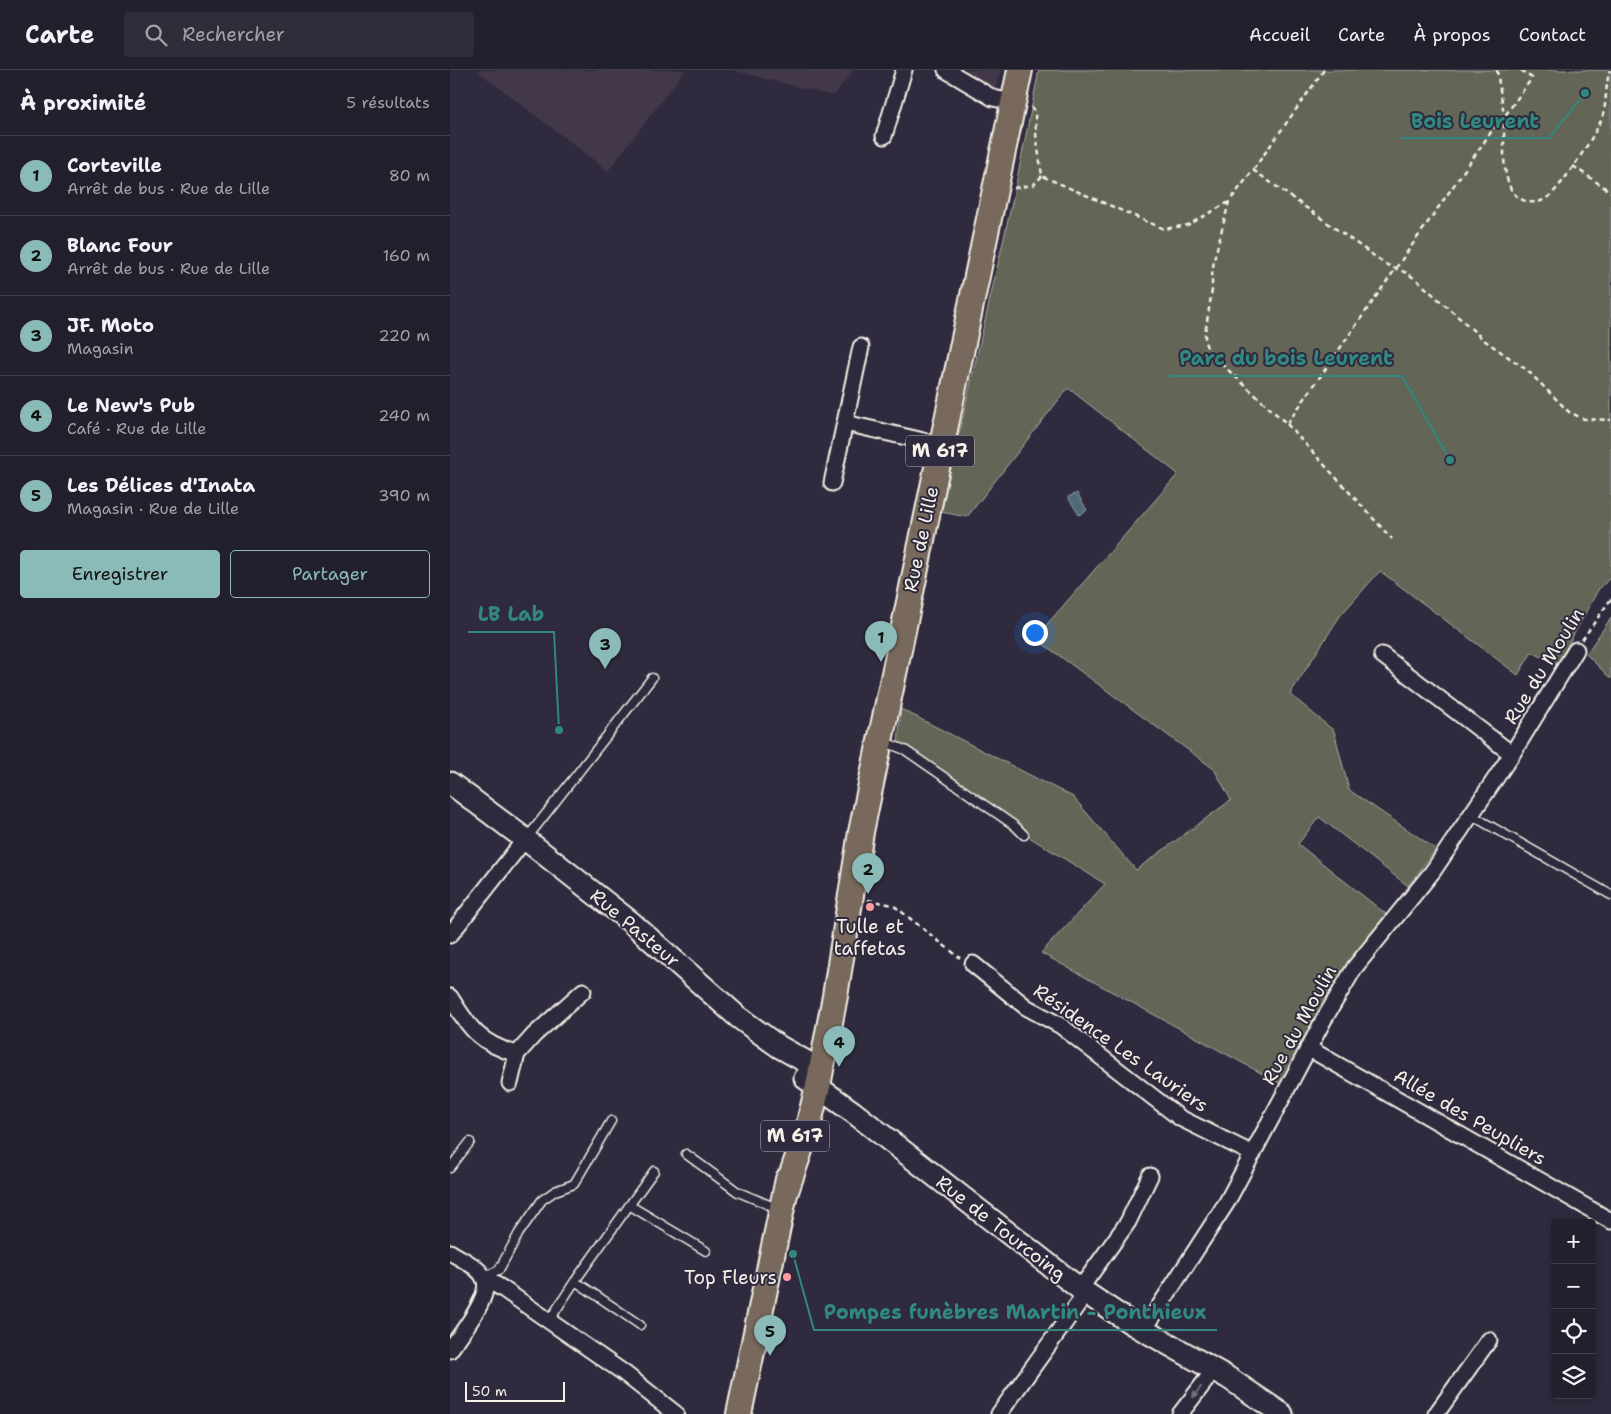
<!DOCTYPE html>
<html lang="fr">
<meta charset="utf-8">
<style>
body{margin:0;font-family:"Shantell Sans",sans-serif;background:#2f2d3a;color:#f1f3f6}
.controls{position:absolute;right:15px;bottom:15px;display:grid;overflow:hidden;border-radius:5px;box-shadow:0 2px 12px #0003}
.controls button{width:45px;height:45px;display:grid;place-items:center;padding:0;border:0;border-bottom:1px solid #403e4a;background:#23202e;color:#f1f3f6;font:25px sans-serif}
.scale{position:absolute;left:15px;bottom:12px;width:100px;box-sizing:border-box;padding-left:5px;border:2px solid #f4f1e8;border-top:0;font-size:14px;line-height:18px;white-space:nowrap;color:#f4f1e8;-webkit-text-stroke:4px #2f2a3d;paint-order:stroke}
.you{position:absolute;left:584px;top:562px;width:18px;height:18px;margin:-12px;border:4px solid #fff;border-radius:50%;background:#1a73e8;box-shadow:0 0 0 8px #1a73e833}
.badge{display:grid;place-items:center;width:32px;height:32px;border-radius:50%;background:#8bbbb9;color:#111;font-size:16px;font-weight:700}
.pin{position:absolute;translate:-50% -41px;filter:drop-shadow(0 1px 2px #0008)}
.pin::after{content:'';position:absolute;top:26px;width:18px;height:15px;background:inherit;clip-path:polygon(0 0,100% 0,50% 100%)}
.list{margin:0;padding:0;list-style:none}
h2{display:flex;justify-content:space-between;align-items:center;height:65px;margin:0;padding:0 20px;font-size:21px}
h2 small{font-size:16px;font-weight:400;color:#a3a3aa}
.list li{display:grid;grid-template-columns:32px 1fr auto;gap:15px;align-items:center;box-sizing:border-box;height:80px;padding:0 20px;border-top:1px solid #403e4a}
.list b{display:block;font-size:19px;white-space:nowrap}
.list p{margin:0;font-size:16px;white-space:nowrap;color:#a3a3aa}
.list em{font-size:16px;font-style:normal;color:#a3a3aa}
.actions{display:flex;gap:10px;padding:15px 20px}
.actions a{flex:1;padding:11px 0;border:1px solid #8bbbb9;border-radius:5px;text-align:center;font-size:18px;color:#8bbbb9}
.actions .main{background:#8bbbb9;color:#111}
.icon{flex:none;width:28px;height:28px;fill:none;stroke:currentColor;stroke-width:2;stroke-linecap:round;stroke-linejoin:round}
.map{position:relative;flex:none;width:1161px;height:1344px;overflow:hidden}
header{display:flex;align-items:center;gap:30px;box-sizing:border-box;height:70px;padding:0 25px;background:#23202e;border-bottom:1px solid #403e4a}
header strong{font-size:24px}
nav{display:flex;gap:28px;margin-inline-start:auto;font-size:18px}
.search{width:350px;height:45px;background:#2f2d3a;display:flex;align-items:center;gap:12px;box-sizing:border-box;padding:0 18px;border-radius:5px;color:#a3a3aa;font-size:19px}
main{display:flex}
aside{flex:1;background:#23202e}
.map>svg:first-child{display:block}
.built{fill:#423848}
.green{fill:#636557;stroke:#acaba0}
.water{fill:#506978;stroke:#929fa5}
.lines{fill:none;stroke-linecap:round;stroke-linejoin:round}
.service-casing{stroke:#f4f1e8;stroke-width:11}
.minor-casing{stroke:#f4f1e8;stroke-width:19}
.secondary-casing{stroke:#f4f1e8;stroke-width:25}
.primary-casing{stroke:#f4f1e8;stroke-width:28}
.path{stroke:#f4f1e8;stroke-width:2.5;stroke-dasharray:5 4;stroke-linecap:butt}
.service{stroke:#2f2a3d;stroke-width:8}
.minor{stroke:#2f2a3d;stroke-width:15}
.secondary{stroke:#2f2a3d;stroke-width:21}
.primary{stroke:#78695c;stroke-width:24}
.oneway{fill:#747079}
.poi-dot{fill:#ff9aa2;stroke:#2f2a3d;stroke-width:2}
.labels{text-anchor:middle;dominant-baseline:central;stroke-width:4;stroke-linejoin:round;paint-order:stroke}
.shield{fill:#2f2a3d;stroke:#b9b5b5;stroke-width:1}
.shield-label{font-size:18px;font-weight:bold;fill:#f4f1e8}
.street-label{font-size:19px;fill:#f4f1e8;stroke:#2f2a3d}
.poi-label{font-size:19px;fill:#f4f1e8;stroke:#2f2a3d}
.leader{fill:none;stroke:#318880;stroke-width:2}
.callout-dot{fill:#318880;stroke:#2f2a3d;stroke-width:2}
.callout-label{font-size:20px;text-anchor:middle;font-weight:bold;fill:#318880;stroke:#2f2a3d;stroke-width:4;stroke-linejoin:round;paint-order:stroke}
</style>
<header>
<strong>Carte</strong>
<div class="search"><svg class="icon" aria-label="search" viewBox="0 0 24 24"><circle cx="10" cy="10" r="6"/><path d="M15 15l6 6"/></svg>Rechercher</div>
<nav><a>Accueil</a><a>Carte</a><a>À propos</a><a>Contact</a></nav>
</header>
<main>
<aside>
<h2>À proximité<small>5 résultats</small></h2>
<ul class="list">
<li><span class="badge">1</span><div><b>Corteville</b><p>Arrêt de bus · Rue de Lille</p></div><em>80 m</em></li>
<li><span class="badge">2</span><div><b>Blanc Four</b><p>Arrêt de bus · Rue de Lille</p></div><em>160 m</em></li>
<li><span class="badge">3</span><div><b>JF. Moto</b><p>Magasin</p></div><em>220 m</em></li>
<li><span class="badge">4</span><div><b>Le New's Pub</b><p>Café · Rue de Lille</p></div><em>240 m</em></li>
<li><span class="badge">5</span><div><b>Les Délices d'Inata</b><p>Magasin · Rue de Lille</p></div><em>390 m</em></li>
</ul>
<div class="actions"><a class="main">Enregistrer</a><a>Partager</a></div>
</aside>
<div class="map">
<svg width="1161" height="1344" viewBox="0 0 1161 1344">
<rect width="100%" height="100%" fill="#2f2a3d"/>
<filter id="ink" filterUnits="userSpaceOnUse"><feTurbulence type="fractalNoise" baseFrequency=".02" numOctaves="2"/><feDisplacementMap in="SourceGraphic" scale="10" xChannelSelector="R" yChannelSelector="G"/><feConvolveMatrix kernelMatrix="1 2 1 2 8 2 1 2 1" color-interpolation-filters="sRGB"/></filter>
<g filter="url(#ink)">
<!-- built -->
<path class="built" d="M26,0H235L158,101Z
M282,0H404L383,26Z
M511,0H551L545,21Z"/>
<!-- green -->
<path class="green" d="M589,0H1161V507L1148,520L1107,595L1082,582L1068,605L930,501L890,546L840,624L884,661L899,720L986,779L958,816L869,747L848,774L936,844L894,901L831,1014L591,883L655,814L537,741L448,674L451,639L623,727L686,800L781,730L764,699L585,568L728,404L618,318L517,447L491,442L564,124Z
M1161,548V609L1136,584Z"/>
<!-- water -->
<path class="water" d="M627,423L637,440L629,445L618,427Z"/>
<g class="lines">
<defs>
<path id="service" d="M432,671L455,680L565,756L574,765
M1021,745L1161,825
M77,768L202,608
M236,1084L288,1122L329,1139
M0,1098L20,1072
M179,1135L256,1181
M34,1207L49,1200L69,1163L92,1130L105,1121L124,1114L161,1051
M125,1211L190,1255
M99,1251L125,1211L204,1101"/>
<path id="minor" d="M496,0L543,28L562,32
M434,66L454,0
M395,353L491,375
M382,413L411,277
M932,585L1062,684
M0,865L75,769
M523,894L576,937L611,956L730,1048L803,1084
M0,927C19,958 30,974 67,984
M858,978L1161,1151
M60,1013L67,984L84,965L133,921
M0,1182C11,1189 28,1196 34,1208C43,1226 10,1264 0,1280
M33,1207L53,1219L174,1303L226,1344
M630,1219L678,1152L700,1106
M694,1260L777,1132L873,951L905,897L983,801L1062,684L1126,580
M549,1344L636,1223
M730,1344L764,1300
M986,1344L1039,1270"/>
<path id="secondary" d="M0,713L75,769L182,853L288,947L328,976L371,1000
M355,1008L403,1042L630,1219L681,1253L777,1307L832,1344"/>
<path id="primary" d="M335,1124L358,1057L368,1016L385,926L411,762L570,0
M289,1344L338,1109"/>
</defs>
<!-- service casing -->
<use href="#service" class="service-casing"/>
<!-- minor casing -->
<use href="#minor" class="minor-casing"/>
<!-- secondary casing -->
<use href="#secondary" class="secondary-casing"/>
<!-- primary casing -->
<use href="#primary" class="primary-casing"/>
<!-- path -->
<path class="path" d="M874,0L803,100L779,132L764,190L762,206V220L755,264V272L758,280L765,288L837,354L1046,55L1054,47L1082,8L1071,0
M1047,0C1049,16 1053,33 1054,49C1055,71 1051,97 1060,117C1066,132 1086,137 1098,127C1111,118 1149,60 1153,45C1157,30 1155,16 1160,0
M581,37L585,43L586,64L592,106L714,159L738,155L779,132
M1123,96L1161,122
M803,100L937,195L957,203L968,211L1034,270L1077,300L1119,342L1134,349L1161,350
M564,118L583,115L592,106
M837,354L942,469
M1132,570L1161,529
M418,830L443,835L510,888"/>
<!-- service -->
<use href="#service" class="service"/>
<!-- minor -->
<use href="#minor" class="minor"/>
<!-- secondary -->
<use href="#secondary" class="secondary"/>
<!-- primary -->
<use href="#primary" class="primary"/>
</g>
<!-- one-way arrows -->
<defs><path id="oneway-solid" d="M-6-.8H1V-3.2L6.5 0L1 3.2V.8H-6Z" transform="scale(1.25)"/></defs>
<use class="oneway" href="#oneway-solid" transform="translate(747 1322) rotate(127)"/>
</g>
<!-- markers -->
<g class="poi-dot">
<circle cx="420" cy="837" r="5"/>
<circle cx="337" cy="1207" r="5"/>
</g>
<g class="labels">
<!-- shield labels -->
<g class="shield">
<rect x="456" y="365.5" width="68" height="31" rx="4"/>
<rect x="311" y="1050.5" width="68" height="31" rx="4"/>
</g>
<g class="shield-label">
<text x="490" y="381">M 617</text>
<text x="345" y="1066">M 617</text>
</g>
<!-- street labels -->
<g class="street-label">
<text transform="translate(471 469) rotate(-78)">Rue de Lille</text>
<text transform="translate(1094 596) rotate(-58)">Rue du Moulin</text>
<text transform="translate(185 858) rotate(40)">Rue Pasteur</text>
<text transform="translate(849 955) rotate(-61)">Rue du Moulin</text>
<text transform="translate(671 978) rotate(35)">Résidence Les Lauriers</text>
<text transform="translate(1020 1047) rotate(30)">Allée des Peupliers</text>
<text transform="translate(551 1158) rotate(38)">Rue de Tourcoing</text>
</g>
<!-- poi labels -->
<g class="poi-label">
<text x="420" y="856">Tulle et<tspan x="420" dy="22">taffetas</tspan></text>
<text x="327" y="1207" text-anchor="end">Top Fleurs</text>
</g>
</g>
<!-- callouts -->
<path class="leader" d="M1135 23L1099 68H951M1000 390L952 306H719M109 660L104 562H18M343 1184L364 1260H767"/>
<g class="callout-dot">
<circle cx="1135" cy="23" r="5"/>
<circle cx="1000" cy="390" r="5"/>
<circle cx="109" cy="660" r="5"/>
<circle cx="343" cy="1184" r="5"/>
</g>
<g class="callout-label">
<text x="1025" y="58">Bois Leurent</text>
<text x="836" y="295">Parc du bois Leurent</text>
<text x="61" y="551">LB Lab</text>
<text x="565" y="1249">Pompes funèbres Martin - Ponthieux</text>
</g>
</svg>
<div class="controls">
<button>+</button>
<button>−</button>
<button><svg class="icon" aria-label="locate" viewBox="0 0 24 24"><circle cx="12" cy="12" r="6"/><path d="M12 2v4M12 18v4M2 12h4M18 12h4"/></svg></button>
<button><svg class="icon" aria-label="layers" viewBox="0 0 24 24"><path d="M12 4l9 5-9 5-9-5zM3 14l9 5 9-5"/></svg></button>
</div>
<div class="scale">50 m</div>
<div class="you"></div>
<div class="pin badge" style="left:431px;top:592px">1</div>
<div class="pin badge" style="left:418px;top:824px">2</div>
<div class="pin badge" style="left:155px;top:599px">3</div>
<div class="pin badge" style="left:389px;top:997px">4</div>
<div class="pin badge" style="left:320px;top:1286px">5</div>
</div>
</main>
